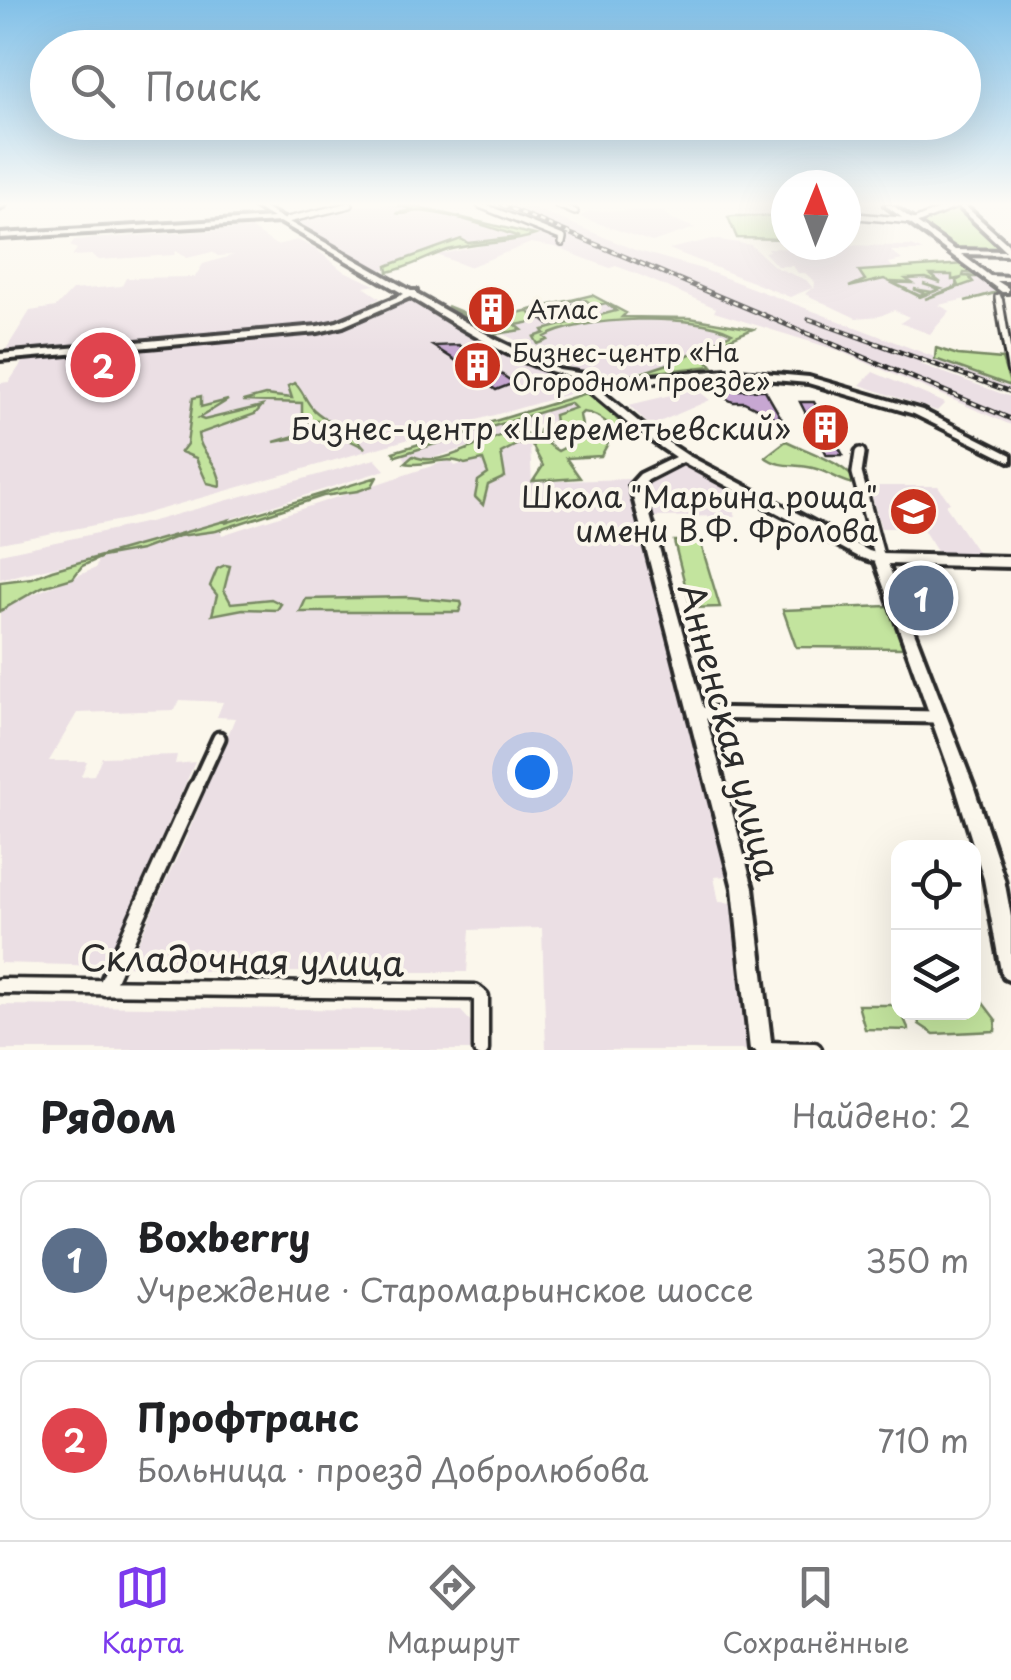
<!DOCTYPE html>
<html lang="ru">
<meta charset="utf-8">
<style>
body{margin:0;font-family:"Playpen Sans",sans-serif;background:#f2f2f2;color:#202124}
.controls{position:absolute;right:30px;bottom:30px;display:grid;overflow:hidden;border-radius:20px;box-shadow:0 10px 40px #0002}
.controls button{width:90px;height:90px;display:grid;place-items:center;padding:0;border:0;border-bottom:2px solid #e0e0e0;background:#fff;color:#202124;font:50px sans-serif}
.compass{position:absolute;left:771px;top:170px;width:90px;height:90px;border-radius:50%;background:#fff;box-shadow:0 10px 40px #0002;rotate:1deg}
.you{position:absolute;left:532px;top:772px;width:35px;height:35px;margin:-25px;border:8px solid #fff;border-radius:50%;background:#1a73e8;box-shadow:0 0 0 15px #1a73e833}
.badge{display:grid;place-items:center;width:65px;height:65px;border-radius:50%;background:#7c3aed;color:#fff;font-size:32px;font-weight:700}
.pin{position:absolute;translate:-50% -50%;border:5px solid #fff;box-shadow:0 2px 10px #0006}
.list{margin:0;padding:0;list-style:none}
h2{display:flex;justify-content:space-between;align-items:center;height:130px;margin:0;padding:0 40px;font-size:42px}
h2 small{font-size:32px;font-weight:400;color:#757577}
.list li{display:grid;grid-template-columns:65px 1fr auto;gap:30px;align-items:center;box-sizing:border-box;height:160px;margin:0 20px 20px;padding:0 20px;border:2px solid #e0e0e0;border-radius:20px}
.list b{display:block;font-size:38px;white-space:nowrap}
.list p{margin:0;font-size:32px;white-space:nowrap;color:#757577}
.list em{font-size:32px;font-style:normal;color:#757577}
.icon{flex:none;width:55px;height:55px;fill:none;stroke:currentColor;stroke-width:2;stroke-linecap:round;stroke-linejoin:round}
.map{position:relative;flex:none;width:1011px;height:1050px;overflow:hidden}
.search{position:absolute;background:#fff;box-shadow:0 10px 40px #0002;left:30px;right:30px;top:30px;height:110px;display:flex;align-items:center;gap:25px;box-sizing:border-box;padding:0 35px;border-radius:55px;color:#757577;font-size:38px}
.sheet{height:490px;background:#fff}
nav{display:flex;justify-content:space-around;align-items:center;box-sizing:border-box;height:140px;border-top:2px solid #e0e0e0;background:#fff;font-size:28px;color:#757577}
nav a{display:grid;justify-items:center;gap:5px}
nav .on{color:#7c3aed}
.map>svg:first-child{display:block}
.built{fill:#ebdfe4}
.green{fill:#c3e49e;stroke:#778864;stroke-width:2.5}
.building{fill:#c7a7d2;stroke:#2b2b2b;stroke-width:2.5}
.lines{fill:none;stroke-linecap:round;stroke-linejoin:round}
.street-far4-casing{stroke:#2b2b2b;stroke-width:10}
.street-far3-casing{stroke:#2b2b2b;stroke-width:12}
.street-far2-casing{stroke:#2b2b2b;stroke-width:16}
.street-far1-casing{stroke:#2b2b2b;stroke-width:19}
.street-casing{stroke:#2b2b2b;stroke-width:21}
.secondary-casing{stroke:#2b2b2b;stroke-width:8}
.street-far4{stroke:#fbf7ec;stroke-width:5}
.street-far3{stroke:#fbf7ec;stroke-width:6}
.street-far2{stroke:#fbf7ec;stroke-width:9}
.street-far1{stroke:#fbf7ec;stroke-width:11}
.street{stroke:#fbf7ec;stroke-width:14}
.secondary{fill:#fbf7ec;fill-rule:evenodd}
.rail-casing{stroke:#2b2b2b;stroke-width:5}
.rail{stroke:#fbf7ec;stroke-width:2.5;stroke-dasharray:5;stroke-linecap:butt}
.labels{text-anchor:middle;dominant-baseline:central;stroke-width:8;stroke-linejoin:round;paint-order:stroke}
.far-poi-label{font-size:25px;fill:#2b2b2b;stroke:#fbf7ec;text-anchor:start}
.poi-label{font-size:30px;fill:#2b2b2b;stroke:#fbf7ec;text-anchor:end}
.near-street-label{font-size:35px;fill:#2b2b2b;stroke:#fbf7ec}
</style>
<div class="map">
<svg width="1011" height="1050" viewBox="0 0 1011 1050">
<rect width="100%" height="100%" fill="#fbf7ec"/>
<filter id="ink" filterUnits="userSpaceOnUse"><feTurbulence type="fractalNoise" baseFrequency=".01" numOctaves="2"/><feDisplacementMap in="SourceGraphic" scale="20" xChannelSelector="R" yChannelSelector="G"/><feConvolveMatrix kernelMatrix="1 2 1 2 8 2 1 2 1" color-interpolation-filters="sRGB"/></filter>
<g filter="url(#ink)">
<!-- built -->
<path class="built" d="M354,205H403L531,236L549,230L491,205H527L635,250L702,269L1011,386V394L922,361L920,364L1011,397V425L837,350L714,312L716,308L635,273L616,266L610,268L555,247L531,243L469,267L437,255L495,243L465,245L378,271L296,222Z
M662,210L670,218L695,228L652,242L580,217L589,211Z
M251,228L276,245L297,240L315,248L342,270L375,285L364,287L380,298L340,321L321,326L5,351L30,311L56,307L72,290L122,286L126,278L195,277L203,264L234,255L218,256L212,252L187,258L176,251L174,255L99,260L92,255L72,256L77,249L70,246L74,240Z
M713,239L751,245L775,267L806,280L814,289L815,282L805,273H798L793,266H777L764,252L769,251L768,248L815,249L814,245L912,246L923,251H891L902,260L889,263L893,268L952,265L966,277H979L998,292L939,305L950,311L930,334L900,323L909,317L894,310L880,316L856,318L805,294L812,288L790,297L669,249Z
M592,295L626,313L618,318L697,319L741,332L671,364L627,374L575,369L489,327L519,312Z
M409,296L497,346L574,380L587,389L126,519L0,543V383L9,382L23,361L318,330Z
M873,372L945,403L937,411L860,385Z
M696,389L710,400L650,426L629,405Z
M592,394L604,405L413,464L408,463L402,454Z
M517,445H530L532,482L629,479L727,876L714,877L719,902L735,903L747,1050H546L542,928L470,930L467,972H222L127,966L187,836L235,718L217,717L223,702L180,700L175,710L77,713L49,761H87L81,776L94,775L102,757L177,755L175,764L195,762L105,966L0,963V608L96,568L98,557L0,579V554L153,521L375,459L385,470L218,523L222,535L450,460L455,466Z
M683,464L725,488L736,516L652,517L644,483Z
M869,486H938L950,503L945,505L978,553H938L922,528H881Z
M0,1005L461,1011L472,1023L470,1050H0Z"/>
<!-- green -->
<path class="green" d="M397,205H409L535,235C509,244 477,242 448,250C429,256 409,268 388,272L387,266L392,264L461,239L468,243L519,237C491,227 449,213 419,211C409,211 407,216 396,213L414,210Z
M956,208L962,212L1004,251L958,248L921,223Z
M733,216H786V239L737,238L728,217Z
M965,264L978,274L964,273L963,276L982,277L1000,292L965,301L997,292L979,277H969L973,282L925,299L958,286L956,281L962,278L952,280V275H931L941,283L926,278L906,279L912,283L891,282L920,296L925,294L914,289L932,292L939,289L923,284L941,289L920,297L884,279L849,287L865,280L859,271Z
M592,295L626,313L622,317L690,318L753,329L700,351L712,366L638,374L674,362L732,333C694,312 578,317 545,337L548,340L538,344L534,337L545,333L543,330L616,311L606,303L594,306L583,298L528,311L537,321L516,325L522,330L496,334L447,306L484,321Z
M936,348L958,355L1002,359L1011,386L935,359Z
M295,383C304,392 305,401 314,410C329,424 350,429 365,448L331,431L274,442L332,425L328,420L302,422V403L243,401L265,395L292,398L288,386Z
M587,393L595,394L629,433C612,433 603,413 583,412L580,415L582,426L546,443L558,451L592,433L608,431L611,438L601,456L566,458L580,478L533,481L543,466L531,443L518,444L501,453L505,477L488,485L483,505L475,497L478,481L488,474L483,460L465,464C445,454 427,468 405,463L413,456C444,470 484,436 515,432C523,431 529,436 538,436L539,430L555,422L554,415L575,408L570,403L396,456L393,452Z
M201,396V407L228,400L199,418L204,420L262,406L255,414L198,434C199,452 222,466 220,486L207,483L196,458L181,452L187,444L193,398Z
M786,441C809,452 846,463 859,485C840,483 831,472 813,468C795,463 781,469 765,457Z
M377,477L372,486L358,491L323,496L216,531L179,536L141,550L102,557L82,566L73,578L42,587L0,611V582L32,578L52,570L228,520L225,523Z
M674,541H700L720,607L691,608Z
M225,565L230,566L224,590L231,603L271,599L281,604L277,610L243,609L212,615L217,595L210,586L217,569Z
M408,597L461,602L462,605L459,612H300L306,599Z
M888,606L904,648L796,647L783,610Z
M980,999L996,1020L995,1031L934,1034L919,1024L917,1013L974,1012V1000Z
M858,1005H898L909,1030L865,1029Z"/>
<!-- building -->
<path class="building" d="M575,304L589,315L549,325L535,313Z
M459,345L501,374L514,383L496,390L480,379L483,378L433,346Z
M709,390H765L783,421L744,402H733Z
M800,402H814L824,421H835L842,433H831L843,455H827Z"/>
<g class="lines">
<defs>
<path id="street-far4" d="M480,205L563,238L562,243
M558,205L575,212
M846,215L912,221
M287,220L350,205
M914,222L956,205
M998,297L999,303"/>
<path id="street-far3" d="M999,300L1011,371"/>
<path id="street-far2" d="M860,453L857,473L880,559"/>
<path id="street-far1" d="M696,713L938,717
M195,790L219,738"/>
<path id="street" d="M0,986L475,992L481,997V1050
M105,988L196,787
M762,1049L814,1050"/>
<path id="secondary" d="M0,205H5L0,209Z
M252,205H259L411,291H416V294L497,340L559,370L617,379L727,370L809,377L922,410L1011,455V462L914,414L808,383L727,376L617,385L588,380L645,427L687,455L869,551L880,554L1011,557V567L888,564L973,785L1004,879L1011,917V981L1004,978L1001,971L984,879L955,785L875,562L859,557L683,462L648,480L642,486L753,888L772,1050H750L733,888L630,485L640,474L675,457L637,431L581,384L579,382L583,379C521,369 464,329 410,297L343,326L318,332L0,360V354L318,326L337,322L404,294L280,222L0,238V234L273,218Z
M885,205H892L955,250L1006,251L957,205H964L1011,247V255L961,254L990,276L1011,277V281H997L1008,288V292H1002Z"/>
</defs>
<!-- street-far4 casing -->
<use href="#street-far4" class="street-far4-casing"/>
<!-- street-far3 casing -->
<use href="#street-far3" class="street-far3-casing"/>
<!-- street-far2 casing -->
<use href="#street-far2" class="street-far2-casing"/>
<!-- street-far1 casing -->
<use href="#street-far1" class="street-far1-casing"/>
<!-- street casing -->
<use href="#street" class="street-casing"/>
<!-- secondary casing -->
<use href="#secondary" class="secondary-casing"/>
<!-- street-far4 -->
<use href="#street-far4" class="street-far4"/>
<!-- street-far3 -->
<use href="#street-far3" class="street-far3"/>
<!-- street-far2 -->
<use href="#street-far2" class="street-far2"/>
<!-- street-far1 -->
<use href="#street-far1" class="street-far1"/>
<!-- street -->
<use href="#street" class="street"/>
<!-- secondary -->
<use href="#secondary" class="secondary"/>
<defs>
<path id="rail" d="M502,205L1011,419
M809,319L1011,392"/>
</defs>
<!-- rail casing -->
<use href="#rail" class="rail-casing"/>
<!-- rail -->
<use href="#rail" class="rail"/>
</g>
</g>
<!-- sky -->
<linearGradient id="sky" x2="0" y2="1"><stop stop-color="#81c0e8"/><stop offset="0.58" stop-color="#fdfbf6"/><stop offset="1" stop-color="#fdfbf6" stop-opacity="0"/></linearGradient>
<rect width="1011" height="352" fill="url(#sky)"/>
<!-- icons -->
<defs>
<symbol id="building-disc" viewBox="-11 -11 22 22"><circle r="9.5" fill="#c8321e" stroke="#fbf7ec"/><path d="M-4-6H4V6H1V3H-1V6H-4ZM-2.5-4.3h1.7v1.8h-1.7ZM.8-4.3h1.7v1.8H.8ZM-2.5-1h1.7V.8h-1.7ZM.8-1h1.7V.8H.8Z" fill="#fff"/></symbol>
<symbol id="school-disc" viewBox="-11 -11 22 22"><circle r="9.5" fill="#c8321e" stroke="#fbf7ec"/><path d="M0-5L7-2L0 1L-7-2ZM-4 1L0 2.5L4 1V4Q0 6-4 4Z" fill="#fff"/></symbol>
</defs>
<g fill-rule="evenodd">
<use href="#building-disc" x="464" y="282" width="55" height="55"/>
<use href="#building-disc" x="450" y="338" width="55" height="55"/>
<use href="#building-disc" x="798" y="400" width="55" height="55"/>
<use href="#school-disc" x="886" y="484" width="55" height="55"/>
</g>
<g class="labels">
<!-- far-poi labels -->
<g class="far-poi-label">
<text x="527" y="309">Атлас</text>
<text x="512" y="352">Бизнес-центр «На<tspan x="512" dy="29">Огородном проезде»</tspan></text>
</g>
<!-- poi labels -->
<g class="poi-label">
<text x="791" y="427">Бизнес-центр «Шереметьевский»</text>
<text x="878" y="495">Школа "Марьина роща"<tspan x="878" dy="34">имени В.Ф. Фролова</tspan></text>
</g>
<!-- near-street labels -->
<g class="near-street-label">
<text transform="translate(731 731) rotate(75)">Анненская улица</text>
<text transform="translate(242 959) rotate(1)">Складочная улица</text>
</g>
</g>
</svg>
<div class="controls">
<button><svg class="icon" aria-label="locate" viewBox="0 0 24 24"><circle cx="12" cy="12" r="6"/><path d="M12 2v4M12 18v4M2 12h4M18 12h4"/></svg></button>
<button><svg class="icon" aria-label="layers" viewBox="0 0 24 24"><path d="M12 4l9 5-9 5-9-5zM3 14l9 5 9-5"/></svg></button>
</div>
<svg class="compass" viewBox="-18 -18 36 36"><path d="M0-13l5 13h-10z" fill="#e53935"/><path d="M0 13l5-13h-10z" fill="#757577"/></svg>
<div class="you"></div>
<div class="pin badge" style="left:921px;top:598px;background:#5c6f8a">1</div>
<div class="pin badge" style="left:103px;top:365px;background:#e0444e">2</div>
<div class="search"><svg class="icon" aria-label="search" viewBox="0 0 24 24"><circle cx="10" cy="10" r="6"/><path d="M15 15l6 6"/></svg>Поиск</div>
</div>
<section class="sheet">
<h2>Рядом<small>Найдено: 2</small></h2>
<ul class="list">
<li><span class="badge" style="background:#5c6f8a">1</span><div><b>Boxberry</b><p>Учреждение · Старомарьинское шоссе</p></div><em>350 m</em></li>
<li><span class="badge" style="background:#e0444e">2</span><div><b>Профтранс</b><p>Больница · проезд Добролюбова</p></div><em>710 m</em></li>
</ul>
</section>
<nav>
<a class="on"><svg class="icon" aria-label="map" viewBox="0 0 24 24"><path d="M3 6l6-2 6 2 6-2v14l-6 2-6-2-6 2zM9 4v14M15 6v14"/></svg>Карта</a>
<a><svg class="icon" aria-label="directions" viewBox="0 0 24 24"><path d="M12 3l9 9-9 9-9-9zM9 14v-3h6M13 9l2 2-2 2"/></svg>Маршрут</a>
<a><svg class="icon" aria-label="saved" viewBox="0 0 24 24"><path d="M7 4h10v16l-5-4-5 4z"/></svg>Сохранённые</a>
</nav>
